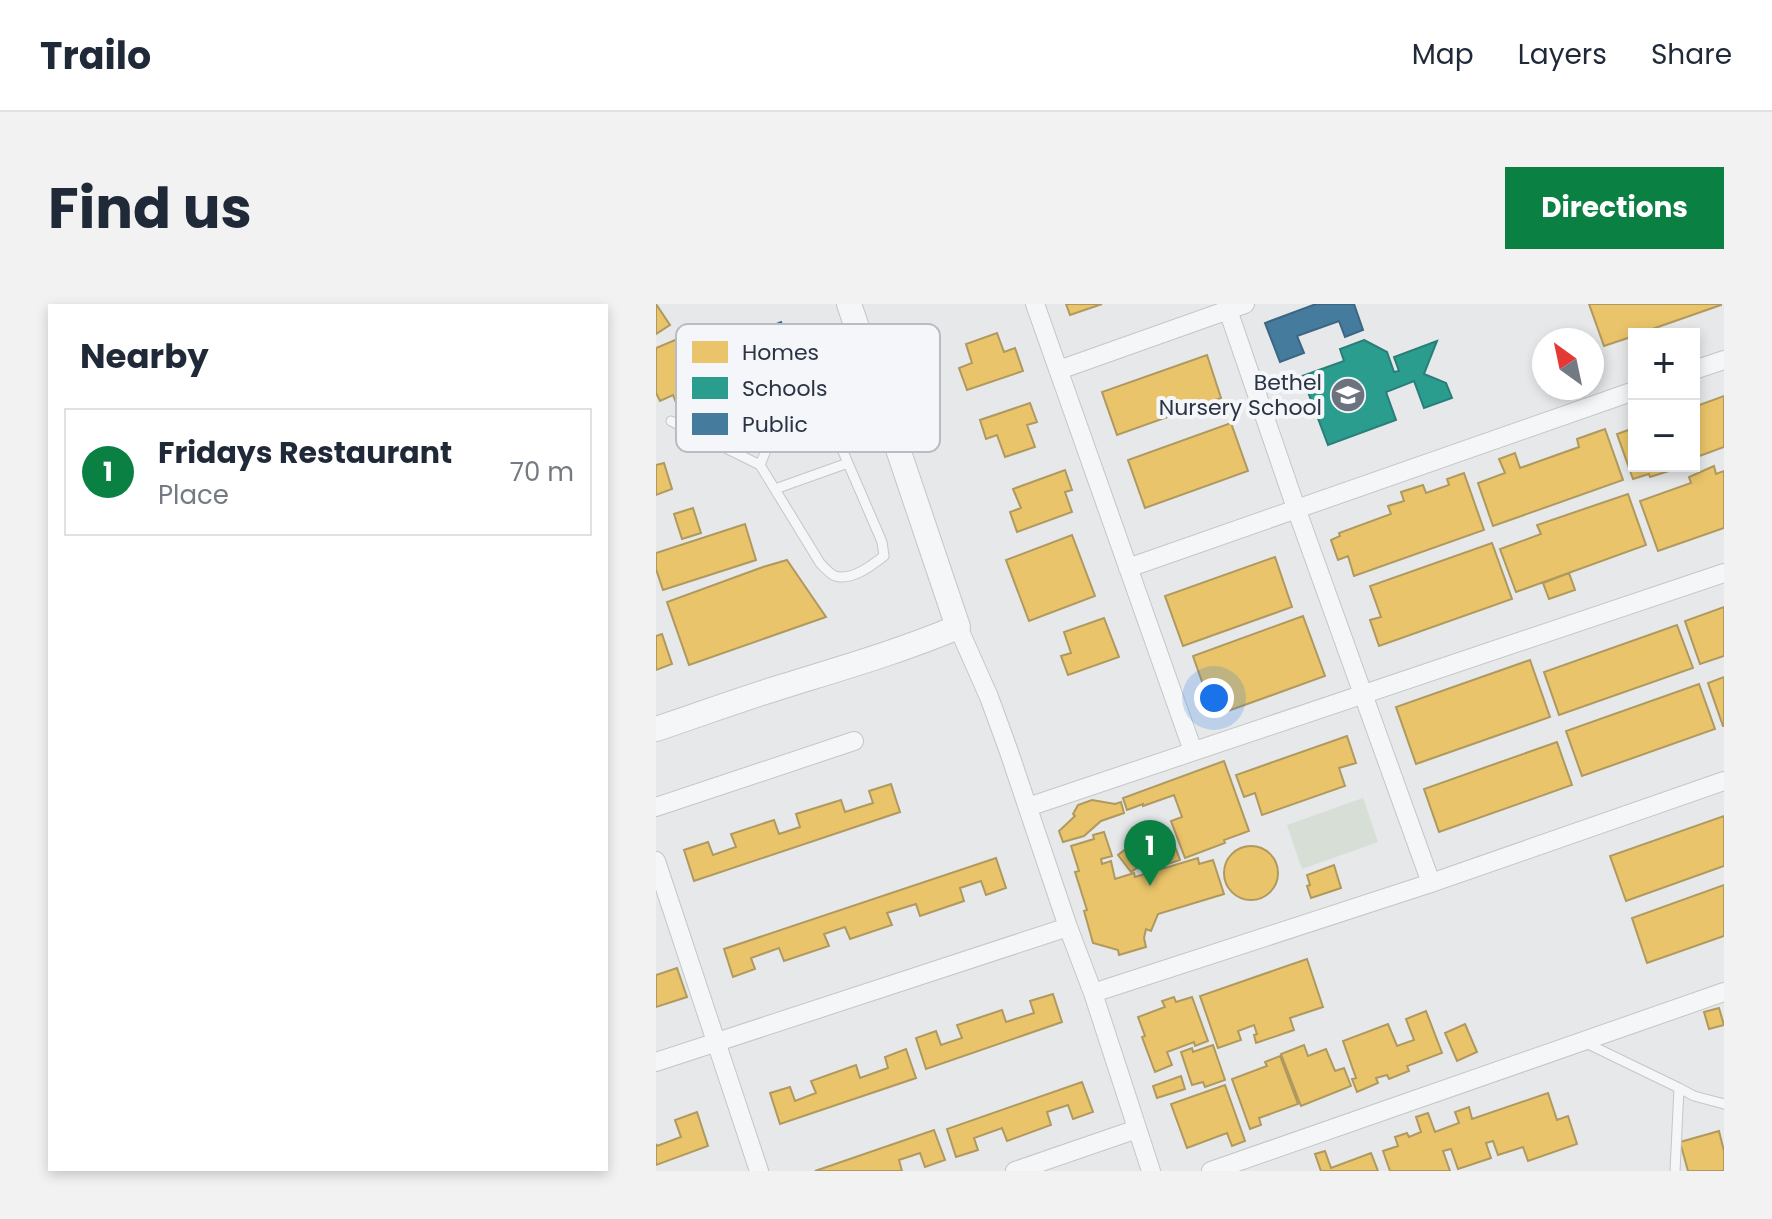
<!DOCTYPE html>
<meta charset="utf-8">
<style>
body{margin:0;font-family:Poppins,sans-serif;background:#f2f2f3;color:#1f2937}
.controls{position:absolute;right:24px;top:24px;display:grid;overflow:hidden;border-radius:0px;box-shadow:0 4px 12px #0003}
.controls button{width:72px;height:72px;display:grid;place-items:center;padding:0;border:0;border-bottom:2px solid #e0e1e3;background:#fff;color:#1f2937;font:40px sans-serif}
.compass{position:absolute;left:876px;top:24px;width:72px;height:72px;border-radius:50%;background:#fff;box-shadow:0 4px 12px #0003;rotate:327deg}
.you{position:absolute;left:558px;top:394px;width:28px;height:28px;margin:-20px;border:6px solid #fff;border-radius:50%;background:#1a73e8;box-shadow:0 0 0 12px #1a73e833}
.badge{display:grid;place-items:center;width:52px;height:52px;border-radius:50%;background:#0b8043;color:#fff;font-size:26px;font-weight:700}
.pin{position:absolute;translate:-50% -66px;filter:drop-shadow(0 2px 4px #0008)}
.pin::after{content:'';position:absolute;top:42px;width:28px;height:24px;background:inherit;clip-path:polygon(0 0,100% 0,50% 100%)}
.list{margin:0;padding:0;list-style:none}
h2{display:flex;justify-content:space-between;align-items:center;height:104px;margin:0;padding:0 32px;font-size:34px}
h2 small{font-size:26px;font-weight:400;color:#747a83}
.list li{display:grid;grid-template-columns:52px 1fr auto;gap:24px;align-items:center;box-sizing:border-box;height:128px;margin:0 16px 16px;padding:0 16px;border:2px solid #e0e1e3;border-radius:0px}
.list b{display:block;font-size:30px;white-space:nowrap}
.list p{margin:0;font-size:26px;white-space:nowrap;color:#747a83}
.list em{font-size:26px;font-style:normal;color:#747a83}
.map{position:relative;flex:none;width:1068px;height:867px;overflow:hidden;border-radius:0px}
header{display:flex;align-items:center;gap:48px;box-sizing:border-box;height:112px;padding:0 40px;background:#fff;border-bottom:2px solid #e0e1e3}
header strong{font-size:38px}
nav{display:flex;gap:44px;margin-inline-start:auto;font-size:28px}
.intro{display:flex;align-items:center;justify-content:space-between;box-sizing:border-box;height:192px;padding:0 48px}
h1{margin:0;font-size:56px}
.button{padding:20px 36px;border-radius:0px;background:#0b8043;color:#fff;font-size:28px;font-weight:700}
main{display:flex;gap:48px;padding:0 48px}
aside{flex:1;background:#fff;border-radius:0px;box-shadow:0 4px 12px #0003}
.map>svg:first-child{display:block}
.green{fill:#d6ded6}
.homes{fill:#e9c46a;stroke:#b0995f;stroke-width:2}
.schools{fill:#2a9d8f;stroke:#2a7e79;stroke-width:2}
.public{fill:#457b9d;stroke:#3d6683;stroke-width:2}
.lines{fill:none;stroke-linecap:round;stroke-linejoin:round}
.service-casing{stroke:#c4c6c8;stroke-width:11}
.minor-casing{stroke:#c4c6c8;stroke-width:20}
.tertiary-casing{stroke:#c4c6c8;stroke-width:26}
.service{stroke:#f5f6f7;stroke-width:9}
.minor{stroke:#f5f6f7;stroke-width:18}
.tertiary{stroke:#f5f6f7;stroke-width:24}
.labels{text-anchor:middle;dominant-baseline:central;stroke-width:8;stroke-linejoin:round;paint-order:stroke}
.poi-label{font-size:22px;fill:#2b3445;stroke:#f4f6f9;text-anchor:end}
.key{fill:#f4f6f9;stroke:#b8bcc3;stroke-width:2}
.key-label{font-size:22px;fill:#2b3445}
</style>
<header>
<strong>Trailo</strong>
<nav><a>Map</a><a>Layers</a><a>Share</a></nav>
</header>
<div class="intro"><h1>Find us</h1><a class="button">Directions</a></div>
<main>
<aside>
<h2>Nearby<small></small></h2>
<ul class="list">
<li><span class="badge">1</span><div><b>Fridays Restaurant</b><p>Place</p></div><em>70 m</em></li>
</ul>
</aside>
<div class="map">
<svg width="1068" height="867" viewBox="0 0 1068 867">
<rect width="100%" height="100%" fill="#e6e8ea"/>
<!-- green -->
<path class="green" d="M707,494L722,538L646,565L631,521Z"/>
<!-- homes -->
<path class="homes" d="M0,0L14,21L0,30Z
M410,0H446L414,11Z
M933,0H1065V1L982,30H978V32L948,42Z
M341,29L348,48L359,44L367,67L311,86L303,64L316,59L310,40Z
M19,36L23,44L33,40L38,51L50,46L62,74L53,78L55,82L39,88L41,93L21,101L17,91L4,97L0,89V44Z
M551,51L565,94L461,131L446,88Z
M1068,92V143L1038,154V103Z
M374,99L381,118L371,121L379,143L349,153L341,131L330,135L324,116Z
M575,119L592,167L489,204L472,156Z
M978,124V162H1018L1019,165L994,173L993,170L977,175L961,130Z
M949,125L967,176L837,222L822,179L849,169L843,155L859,149L864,164L923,143L921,135Z
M8,159L16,185L0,191V161Z
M1058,162L1060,170L1068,167V224L1002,247L984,197L1035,179L1033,173Z
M409,166L416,186L409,188L416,208L361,228L354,208L365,204L357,185Z
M808,169L828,226L698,272L692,252L682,256L675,236L684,232L683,229L735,210L732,202L748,197L745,188L767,181L770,189L793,181L791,175Z
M972,190L990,241L860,288L844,245L885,230L881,221Z
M37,204L45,229L26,235L18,210Z
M89,220L100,256L7,286L0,265V249Z
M416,231L439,292L373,317L350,256Z
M836,239L856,295L723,342L714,316L725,313L714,282Z
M619,253L636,303L527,342L509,292Z
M131,256L170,313L33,361L11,298L107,263Z
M913,269L919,286L893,295L887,279Z
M1068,303V352L1044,360L1029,317Z
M647,312L669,372L558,412L537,352Z
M448,314L463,353L412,371L405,352L415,349L408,328Z
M1021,321L1037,364L903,411L888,368Z
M6,330L16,360L0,366V332Z
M874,356L894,413L760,460L740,403Z
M1068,373V422H1067L1052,379Z
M1043,380L1059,425L926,472L910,427Z
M691,432L700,459L683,464L689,482L606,511L599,489L588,493L580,471Z
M901,438L916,481L783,528L768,485Z
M568,457L593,527L568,536L569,539L529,554L515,517L526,513L518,491L487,502V500L471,506L467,494Z
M235,480L244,508L38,577L28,546L52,538L57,551L80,543L75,530L118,516L123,530L144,523L140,510L185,496L189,508L217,499L213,487Z
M436,496L459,500L465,498L468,509L445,517L428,532L407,538L403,527L419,512L417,510L422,501Z
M1068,512V562L970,597L954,552Z
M448,528L456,552L445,555L446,560L455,557L459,575L478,569L479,573L542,554L543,560L557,556L568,590L502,610L495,627L490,625L488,634L490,643L463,651L462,646L437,639L428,607L431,606L419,568L423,567L415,542L438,535L437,531Z
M518,540L524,556L500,564L495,548Z
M475,541L488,559L475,568L462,551Z
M568 569a27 27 0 1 1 54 0a27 27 0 1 1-54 0Z
M340,554L350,584L330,591L325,577L304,584L308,597L264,612L260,600L231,609L236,621L194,635L189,623L168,630L173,642L128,657L123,644L95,654L99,665L77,673L68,645Z
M678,561L685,584L655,594L651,582L654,581L651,571Z
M1068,581V632L991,659L976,614Z
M651,655L667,703L634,714L638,726L600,739L598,731L601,730L598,721L582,727L585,736L562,744L544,692Z
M21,664L31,693L0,703V671Z
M397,690L406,718L270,765L260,734L280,727L285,741L306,734L301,721L346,706L350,718L378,709L374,697Z
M518,693L520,698L536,693L552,737L539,742L538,738L511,748L516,761L499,768L486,733L489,732L482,713L509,703L506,697Z
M1063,704L1068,721L1053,725L1048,708Z
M770,707L786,749L751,762L753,767L733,775L731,771L720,774L722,779L701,788L696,775L700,774L687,737L732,720L741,742L758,736L750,715Z
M809,720L821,748L801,757L789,729Z
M557,741L569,776L549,783L547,778L536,781L525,748L536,744L537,748Z
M648,741L652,752L670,745L679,767L688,764L695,782L645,802L625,750Z
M250,745L260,774L124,820L114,789L134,783L139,797L160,789L155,777L200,761L204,774L232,764L229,753Z
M624,752L642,800L603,814L605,821L594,825L576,775L611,762L609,758Z
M525,772L529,785L501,794L497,782Z
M426,778L437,808L417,815L412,801L391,808L395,821L351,837L346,824L318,834L322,846L300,853L291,825Z
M569,781L589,837L576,842L571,829L531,844L515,800Z
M892,789L901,816L912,812L921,840L872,857L867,843L842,851L837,837L830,839L835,854L802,865L795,845L787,847L794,867H734L727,847L742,842L739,833L751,829L753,833L765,828L760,813L772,809L779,828L803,819L799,808L813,803L816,815Z
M41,808L52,842L0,861V840L1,842L25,833L19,816Z
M278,826L289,856L269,863L264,849L243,856L246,867H159Z
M1063,827L1068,847V867H1032L1024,838Z
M669,847L675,864L715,849L722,867H665L659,850Z"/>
<!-- schools -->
<path class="schools" d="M708,36L731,48L738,68L743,67L738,53L781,37L768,70L790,79L796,94L768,104L758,77L730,88L740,116L672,141L646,72L688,57L684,45Z"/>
<!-- public -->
<path class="public" d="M660,0H698L707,26L689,33L683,17L641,32L648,49L624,58L609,19Z
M125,18L151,83L118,97L113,114L73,99L79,84L63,44Z"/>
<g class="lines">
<defs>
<path id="service" d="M173,115L226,238L228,252C215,262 196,277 179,272C174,270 168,263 164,259L104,161L111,144L125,136L224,93
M15,117L104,161
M119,185L192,159
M928,738L1023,784L1019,867
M1023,784L1038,792L1068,800"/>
<path id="minor" d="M379,0L537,447
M572,6L640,204L775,579
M403,66L589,0
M1038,66L1068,56
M472,264L978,87
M302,323L333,393L352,445L412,623L437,689L495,867
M0,503L198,437
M372,503L1068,269
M0,557L103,867
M437,689L775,579L1068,477
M0,758L412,623
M359,867L481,825
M555,867L1068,688"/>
<path id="tertiary" d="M0,425C42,411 85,395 128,382C186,364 245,347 302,323L193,0"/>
</defs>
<!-- service casing -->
<use href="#service" class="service-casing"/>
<!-- minor casing -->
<use href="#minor" class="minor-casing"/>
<!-- tertiary casing -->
<use href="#tertiary" class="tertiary-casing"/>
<!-- service -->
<use href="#service" class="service"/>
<!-- minor -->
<use href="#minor" class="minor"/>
<!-- tertiary -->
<use href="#tertiary" class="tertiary"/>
</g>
<!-- icons -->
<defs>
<symbol id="school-disc" viewBox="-11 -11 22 22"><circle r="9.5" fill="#6c737f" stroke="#f4f6f9"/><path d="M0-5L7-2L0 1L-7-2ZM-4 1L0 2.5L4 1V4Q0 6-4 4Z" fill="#fff"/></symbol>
</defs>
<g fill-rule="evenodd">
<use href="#school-disc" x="672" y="71" width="40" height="40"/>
</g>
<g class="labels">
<!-- poi labels -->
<g class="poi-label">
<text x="666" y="78">Bethel<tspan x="666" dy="25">Nursery School</tspan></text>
</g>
</g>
<!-- legend -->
<rect x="20" y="20" width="264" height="128" rx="12" class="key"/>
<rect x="36" y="37" width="36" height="22" fill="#e9c46a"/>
<rect x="36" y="73" width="36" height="22" fill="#2a9d8f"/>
<rect x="36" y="109" width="36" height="22" fill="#457b9d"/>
<g class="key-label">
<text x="86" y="56">Homes</text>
<text x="86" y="92">Schools</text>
<text x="86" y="128">Public</text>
</g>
</svg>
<div class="controls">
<button>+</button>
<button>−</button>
</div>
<svg class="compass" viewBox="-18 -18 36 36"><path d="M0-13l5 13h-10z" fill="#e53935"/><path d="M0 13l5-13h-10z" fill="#747a83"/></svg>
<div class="you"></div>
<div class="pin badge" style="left:494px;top:582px">1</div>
</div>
</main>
